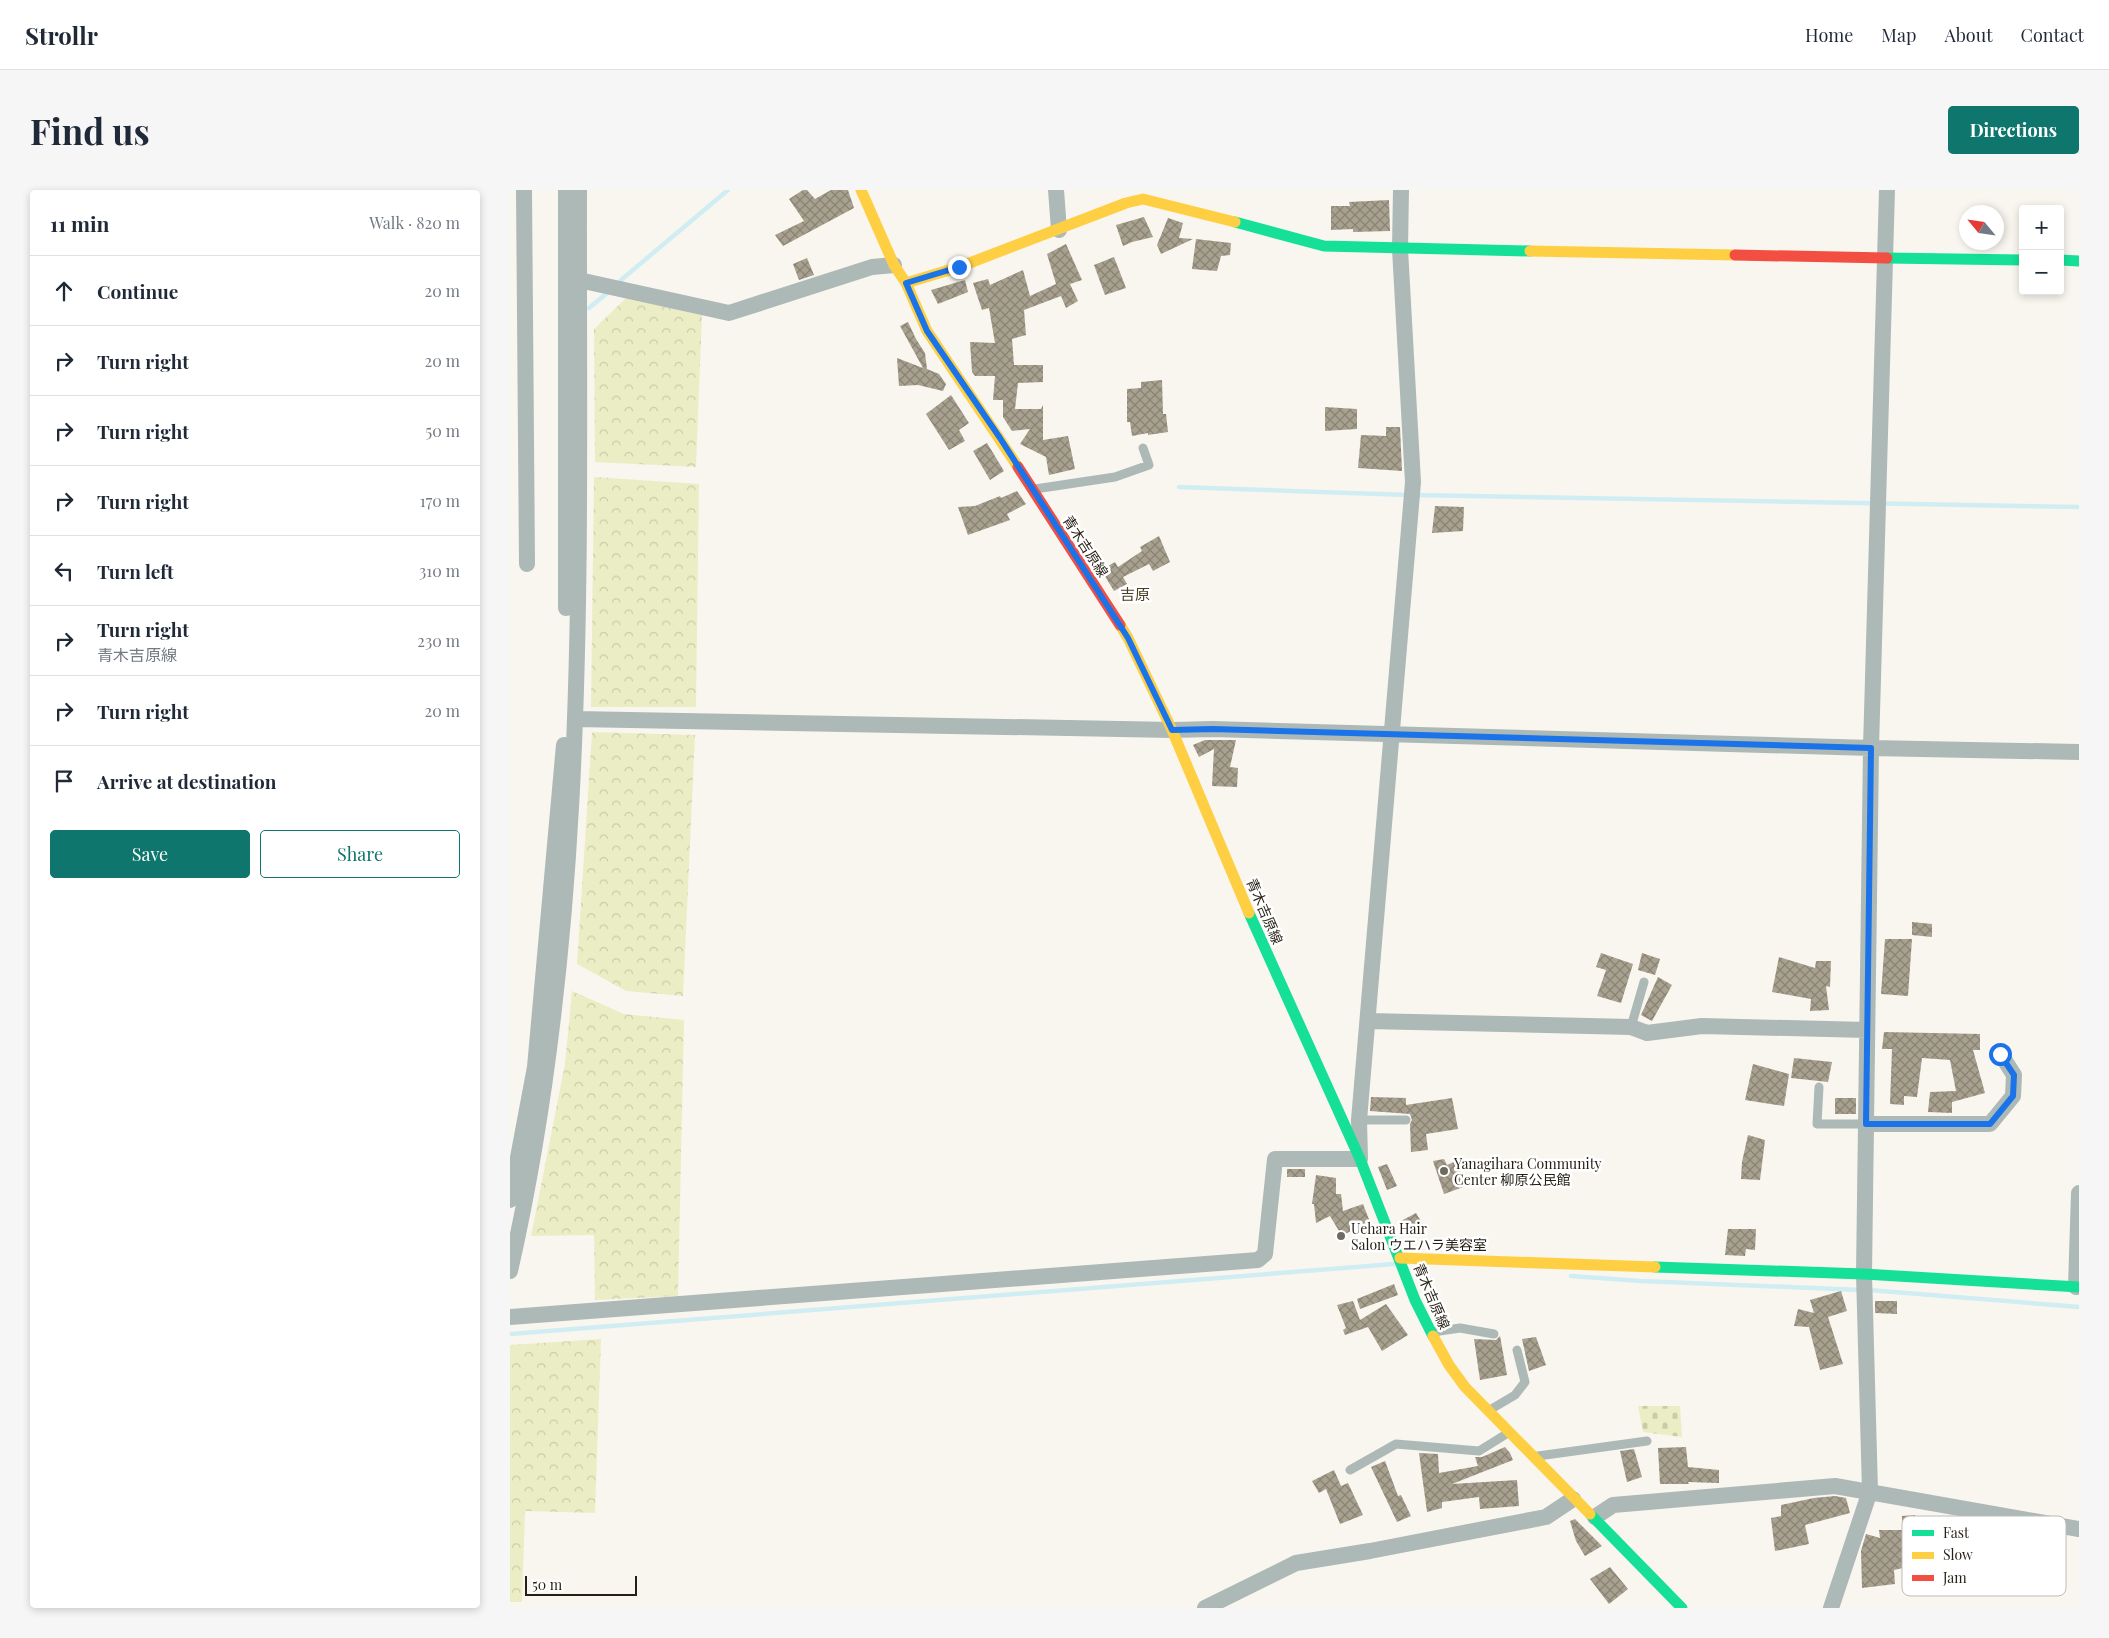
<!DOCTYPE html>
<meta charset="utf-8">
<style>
body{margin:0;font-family:"Playfair Display","Noto Sans JP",serif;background:#f6f6f7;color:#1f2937}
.controls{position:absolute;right:15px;top:15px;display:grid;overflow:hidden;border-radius:5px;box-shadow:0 2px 8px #0003}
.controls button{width:45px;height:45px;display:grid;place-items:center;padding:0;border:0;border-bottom:1px solid #e0e1e3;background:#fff;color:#1f2937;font:25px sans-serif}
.compass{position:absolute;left:1449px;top:15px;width:45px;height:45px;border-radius:50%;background:#fff;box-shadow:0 2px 8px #0003;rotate:299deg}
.scale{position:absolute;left:15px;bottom:12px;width:112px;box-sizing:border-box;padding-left:5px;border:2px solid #251f14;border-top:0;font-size:14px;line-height:18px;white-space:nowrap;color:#251f14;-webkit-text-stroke:4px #fff;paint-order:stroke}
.stop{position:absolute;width:15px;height:15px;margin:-11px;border:4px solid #1a73e8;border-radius:50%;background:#fff}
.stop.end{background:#1a73e8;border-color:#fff;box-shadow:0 1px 5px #0008}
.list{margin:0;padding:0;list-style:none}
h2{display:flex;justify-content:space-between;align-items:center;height:65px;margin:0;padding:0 20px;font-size:21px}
h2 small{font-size:16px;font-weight:400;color:#747a83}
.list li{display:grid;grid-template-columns:32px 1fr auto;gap:15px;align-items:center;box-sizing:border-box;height:70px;padding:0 20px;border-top:1px solid #e0e1e3}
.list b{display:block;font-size:19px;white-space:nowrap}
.list p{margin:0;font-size:16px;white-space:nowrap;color:#747a83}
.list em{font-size:16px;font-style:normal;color:#747a83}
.actions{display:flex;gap:10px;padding:15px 20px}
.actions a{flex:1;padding:11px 0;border:1px solid #0f766e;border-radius:5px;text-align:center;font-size:18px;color:#0f766e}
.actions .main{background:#0f766e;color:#fff}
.icon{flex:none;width:28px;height:28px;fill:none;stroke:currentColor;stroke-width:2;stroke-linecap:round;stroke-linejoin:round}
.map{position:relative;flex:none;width:1569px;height:1418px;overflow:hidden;border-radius:5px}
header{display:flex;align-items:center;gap:30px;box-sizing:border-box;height:70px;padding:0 25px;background:#fff;border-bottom:1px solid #e0e1e3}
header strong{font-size:24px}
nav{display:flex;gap:28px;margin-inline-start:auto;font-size:18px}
.intro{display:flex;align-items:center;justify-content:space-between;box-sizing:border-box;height:120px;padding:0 30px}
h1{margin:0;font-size:35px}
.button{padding:12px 22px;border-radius:5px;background:#0f766e;color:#fff;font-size:18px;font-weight:700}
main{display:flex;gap:30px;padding:0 30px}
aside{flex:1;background:#fff;border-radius:5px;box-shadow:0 2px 8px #0003}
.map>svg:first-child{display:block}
.forest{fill:url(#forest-crowns)}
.cemetery{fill:url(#cemetery-stones)}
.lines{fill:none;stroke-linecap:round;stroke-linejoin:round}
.stream{stroke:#cfedf3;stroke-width:4.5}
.building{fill:url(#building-cross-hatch)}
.lane{stroke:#acb9b7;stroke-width:9}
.street{stroke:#acb9b7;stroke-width:16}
.fast{stroke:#16e098;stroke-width:11}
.slow{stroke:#ffcf43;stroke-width:11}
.jam{stroke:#f24e42;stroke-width:11}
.route{stroke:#1a73e8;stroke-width:6}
.poi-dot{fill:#6f6a61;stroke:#fff;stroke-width:2}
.labels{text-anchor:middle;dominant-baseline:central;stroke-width:5;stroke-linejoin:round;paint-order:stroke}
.street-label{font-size:14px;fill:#251f14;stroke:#fff}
.poi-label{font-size:14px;fill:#251f14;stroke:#fff;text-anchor:start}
.neighbourhood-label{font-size:15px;fill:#473c22;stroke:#fff}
.key{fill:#fff;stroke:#bebcb8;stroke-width:1}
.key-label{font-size:14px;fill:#251f14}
</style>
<header>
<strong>Strollr</strong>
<nav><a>Home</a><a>Map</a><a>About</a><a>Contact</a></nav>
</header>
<div class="intro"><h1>Find us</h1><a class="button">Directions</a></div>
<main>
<aside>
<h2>11 min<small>Walk · 820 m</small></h2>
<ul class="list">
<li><svg class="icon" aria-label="ahead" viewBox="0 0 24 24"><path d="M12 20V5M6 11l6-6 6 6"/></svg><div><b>Continue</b></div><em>20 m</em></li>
<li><svg class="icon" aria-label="right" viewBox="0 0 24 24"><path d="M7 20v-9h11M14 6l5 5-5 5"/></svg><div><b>Turn right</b></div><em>20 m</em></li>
<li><svg class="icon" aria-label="right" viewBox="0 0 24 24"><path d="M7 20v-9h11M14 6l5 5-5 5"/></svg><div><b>Turn right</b></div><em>50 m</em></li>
<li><svg class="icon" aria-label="right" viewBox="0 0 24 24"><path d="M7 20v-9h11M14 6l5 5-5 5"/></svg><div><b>Turn right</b></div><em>170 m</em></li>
<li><svg class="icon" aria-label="left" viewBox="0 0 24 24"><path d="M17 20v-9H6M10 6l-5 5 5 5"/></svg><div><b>Turn left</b></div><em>310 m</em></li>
<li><svg class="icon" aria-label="right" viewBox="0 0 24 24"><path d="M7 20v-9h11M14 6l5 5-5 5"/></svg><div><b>Turn right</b><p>青木吉原線</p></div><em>230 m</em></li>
<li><svg class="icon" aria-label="right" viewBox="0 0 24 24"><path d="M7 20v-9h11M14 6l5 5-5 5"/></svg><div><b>Turn right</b></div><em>20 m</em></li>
<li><svg class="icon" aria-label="arrive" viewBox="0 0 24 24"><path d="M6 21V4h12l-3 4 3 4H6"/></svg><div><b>Arrive at destination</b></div></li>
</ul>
<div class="actions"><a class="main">Save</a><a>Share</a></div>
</aside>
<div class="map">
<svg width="1569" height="1418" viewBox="0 0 1569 1418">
<defs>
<pattern id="forest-crowns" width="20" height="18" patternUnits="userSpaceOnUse" patternTransform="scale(1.25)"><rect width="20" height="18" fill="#ebeec4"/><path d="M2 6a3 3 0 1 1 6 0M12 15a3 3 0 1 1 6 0" fill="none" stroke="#c9cca8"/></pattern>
<pattern id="cemetery-stones" width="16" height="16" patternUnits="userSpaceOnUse" patternTransform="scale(1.25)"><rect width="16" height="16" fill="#ebeec4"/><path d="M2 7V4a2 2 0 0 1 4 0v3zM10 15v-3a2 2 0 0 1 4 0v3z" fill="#c9cca8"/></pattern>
<pattern id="building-cross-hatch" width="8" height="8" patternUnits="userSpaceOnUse" patternTransform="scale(1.25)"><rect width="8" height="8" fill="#a9a190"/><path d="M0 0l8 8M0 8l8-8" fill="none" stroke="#898374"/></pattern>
</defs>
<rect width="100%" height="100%" fill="#f9f6ef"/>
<!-- forest -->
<path class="forest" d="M116,108L192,125L186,277L85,272L84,139Z
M84,287L189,294L186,517H81Z
M82,542L185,545L173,806L116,801L67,774Z
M62,801L114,824L174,830L168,1106L85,1110L84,1045L21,1046L55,874Z
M91,1149L85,1323L15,1321L12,1412H0V1155Z"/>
<!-- cemetery -->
<path class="cemetery" d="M1128,1216H1170L1172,1247L1133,1242Z"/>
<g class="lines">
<!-- stream -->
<path class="stream" d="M111,90L218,0
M79,118L96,104
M669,297L898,305
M905,305L1569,317
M1061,1086L1131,1091L1351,1100
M1359,1100L1569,1117
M0,1144L884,1074"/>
</g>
<!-- building -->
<path class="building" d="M293,0H297L305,9L321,0H338L344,18L273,56L265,45L294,31L279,9Z
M879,10L880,41L843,42V39L821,40V16H840L839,12Z
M634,27L643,47L622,52L613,56L606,35Z
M658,28L673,33L669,48L683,49L651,64L647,55Z
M686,49L721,53L720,65L711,66L707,81L682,79Z
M556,54L572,90L560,94L568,111L556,118L551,106L514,120L516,145L502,149L504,175H533V192L508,193L505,219H531L533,215V250L558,246L565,279L539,285L536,267L510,254L520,239L502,241L493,227V210H483L485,186H465L462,182L460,152L485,153L479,118L472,120L463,93L478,89L480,95L513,80L520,106L546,94L537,64Z
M604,67L616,98L595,105L584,75Z
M297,68L304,85L289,90L283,74Z
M455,90L458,102L428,114L421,100Z
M398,132L406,149L415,163L417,179L429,184L436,194L433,201L408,195L389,196L387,168L413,178L390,136Z
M652,190L653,224H656L658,242L638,245V243L622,246L620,232H617V199L631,198V192Z
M441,205L459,233L449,240L455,251L439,260L416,224Z
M815,217L847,219V239L815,241Z
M876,237H890L892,281L848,278L851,245L876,246Z
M477,253L494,281L480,290L463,261Z
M507,301L516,314L497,324L500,330L458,345L448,317L465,316L490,306L491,308Z
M925,316L954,317L953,341L922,343Z
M649,346L660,372L643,381L639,374L613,387L617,394L604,401L591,380L605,372L608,377L632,361L630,357Z
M695,550H726L720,577L728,578L727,597L702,596L704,559L689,567L683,555Z
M1402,732L1422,734V747L1402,745Z
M1375,749H1402L1398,806L1371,804Z
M1091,763L1123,774L1111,813L1087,806L1096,780L1086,777Z
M1132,763L1150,769L1145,785L1128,780Z
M1269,767L1305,778L1306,771H1321L1320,797L1316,796L1319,820L1300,821L1301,809L1262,802Z
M1148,787L1162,795L1142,831L1131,825Z
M1374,842L1470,844V860H1463L1475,903L1442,912V923L1418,922L1420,902L1446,901L1440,870L1412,868L1407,907L1394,906V915L1380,914L1382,859H1372Z
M1284,868L1322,872L1318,892L1281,888Z
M1243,874L1279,884L1274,916L1235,910Z
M861,907L896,908V915L942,908L948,939L916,944L918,960L901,962L900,934L902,930L900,924L860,921Z
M1325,908H1346V924H1325Z
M1238,945L1255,950L1250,990L1231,989L1232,972Z
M934,969L937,975L946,971L956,996L934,1004L923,971Z
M877,974L887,996L877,1000L868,977Z
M777,979H795V987H777Z
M806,985L826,988V1004H831L833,1021L853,1014L860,1032L835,1044V1051L820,1026L806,1033L804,1014H802Z
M906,1023L914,1036L895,1046L889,1032Z
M1218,1039H1246L1245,1060L1236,1059L1235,1066L1215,1065Z
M920,1090L934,1123L928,1125L913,1091Z
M884,1094L888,1105L850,1119L847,1109Z
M1331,1101L1337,1121L1318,1127L1333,1174L1310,1180L1299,1137L1284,1136L1288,1119L1304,1123L1300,1110Z
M843,1111L850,1130L876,1114L898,1145L872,1161L858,1137L835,1145L833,1140L836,1138L827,1115Z
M1365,1111H1387V1124L1365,1123Z
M990,1146L997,1185L970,1190L964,1149L986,1150Z
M1026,1147L1036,1175L1019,1181L1012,1149Z
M995,1257L1000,1263L1003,1270L942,1294L1007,1290L1009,1316L970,1319L969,1307L932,1312V1318L917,1322L909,1263L928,1264L929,1283L968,1276L965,1267H972Z
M1176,1257L1178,1277L1209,1280V1293L1178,1292L1179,1294H1150L1148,1258Z
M1124,1259L1132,1287L1117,1292L1110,1261Z
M875,1271L888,1306L891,1305L901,1326L887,1332L861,1277Z
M824,1280L831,1296L838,1293L853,1325L830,1334L816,1299L809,1303L802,1291Z
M1325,1306L1336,1308L1340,1323L1295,1335L1299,1354L1265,1361L1261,1328L1271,1326V1315L1304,1308Z
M1405,1325L1410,1374L1384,1380L1385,1394L1352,1398L1351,1361L1356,1344L1370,1348L1369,1340H1392V1326Z
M1065,1329L1092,1356L1075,1366L1066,1351L1060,1331Z
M1100,1377L1118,1399L1099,1414L1080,1389Z"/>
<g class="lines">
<!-- lane -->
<path class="lane" d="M525,299L605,287L639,275L633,258
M1121,837L1134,792
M1309,897L1307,934H1356
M849,930H896
M923,1142L950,1138L984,1144
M978,1221L1005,1205L1015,1192L1007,1160
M1028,1266L1137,1251
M840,1280L886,1254L969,1261L998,1243"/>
<!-- street -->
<path class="street" d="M14,0L17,374
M56,0V418
M546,0L549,40
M69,90L219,123L362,77L384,75
M66,529L662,540L703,539L1361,558L1569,562
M858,831L1121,837L1137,843L1192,836L1357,840
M1356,934H1480L1503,906L1504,885L1490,863
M0,1010L25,877L54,555
M0,1081C81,726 68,361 69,0
M1566,1097L1569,1003
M0,1127L748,1070L755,1064L765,969H850L849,930L903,292L890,59L891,0
M1085,1327L1103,1315L1325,1296L1569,1339
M695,1418L786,1373L860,1361L1036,1327L1063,1309
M1321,1418L1360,1301L1354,1084L1356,934L1361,558L1377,0"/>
<!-- fast -->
<path class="fast" d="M725,32L814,56L1020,61
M1377,68L1513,70
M1550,70L1569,71
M739,723L850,969L905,1110L923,1146
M1145,1077L1354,1084L1569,1097
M1080,1324L1172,1418"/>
<!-- slow -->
<path class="slow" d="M351,0L384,75L396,93L417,141L508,277
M1020,61L1225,65
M396,93L449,77L616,13L633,9L725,32
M610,435L618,448L662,540L739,723
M890,1068L1145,1077
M923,1146L939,1175L955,1197L1080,1324"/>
<!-- jam -->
<path class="jam" d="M1225,65L1377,68
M508,277L610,435"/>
</g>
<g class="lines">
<!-- route -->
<path class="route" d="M449,77L396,93L417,141L490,248L618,448L662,540L703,539L1361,558L1356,934H1480L1503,906L1504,885L1490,864"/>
</g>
<!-- markers -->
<g class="poi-dot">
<circle cx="934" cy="981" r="5"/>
<circle cx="831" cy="1046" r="5"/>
</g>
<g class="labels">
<!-- street labels -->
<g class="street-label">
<text transform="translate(576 356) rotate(57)">青木吉原線</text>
<text transform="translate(755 721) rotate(67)">青木吉原線</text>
<text transform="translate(922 1106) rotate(67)">青木吉原線</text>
</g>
<!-- poi labels -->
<g class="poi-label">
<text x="944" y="973">Yanagihara Community<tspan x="944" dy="16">Center 柳原公民館</tspan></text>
<text x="841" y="1038">Uehara Hair<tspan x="841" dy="16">Salon ウエハラ美容室</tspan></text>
</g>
<!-- neighbourhood labels -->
<g class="neighbourhood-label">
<text x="625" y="404">吉原</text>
</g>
</g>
<!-- legend -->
<rect x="1392" y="1326" width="164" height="80" rx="8" class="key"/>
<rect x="1402" y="1340" width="22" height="6" fill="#16e098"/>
<rect x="1402" y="1362" width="22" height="7" fill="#ffcf43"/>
<rect x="1402" y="1385" width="22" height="6" fill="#f24e42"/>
<g class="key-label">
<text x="1433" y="1348">Fast</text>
<text x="1433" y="1370">Slow</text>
<text x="1433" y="1393">Jam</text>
</g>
</svg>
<div class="controls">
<button>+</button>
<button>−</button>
</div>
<svg class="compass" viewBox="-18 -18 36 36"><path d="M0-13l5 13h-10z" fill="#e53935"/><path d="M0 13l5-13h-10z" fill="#747a83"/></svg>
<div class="scale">50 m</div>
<div class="stop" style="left:1490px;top:864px"></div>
<div class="stop end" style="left:449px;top:77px"></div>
</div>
</main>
